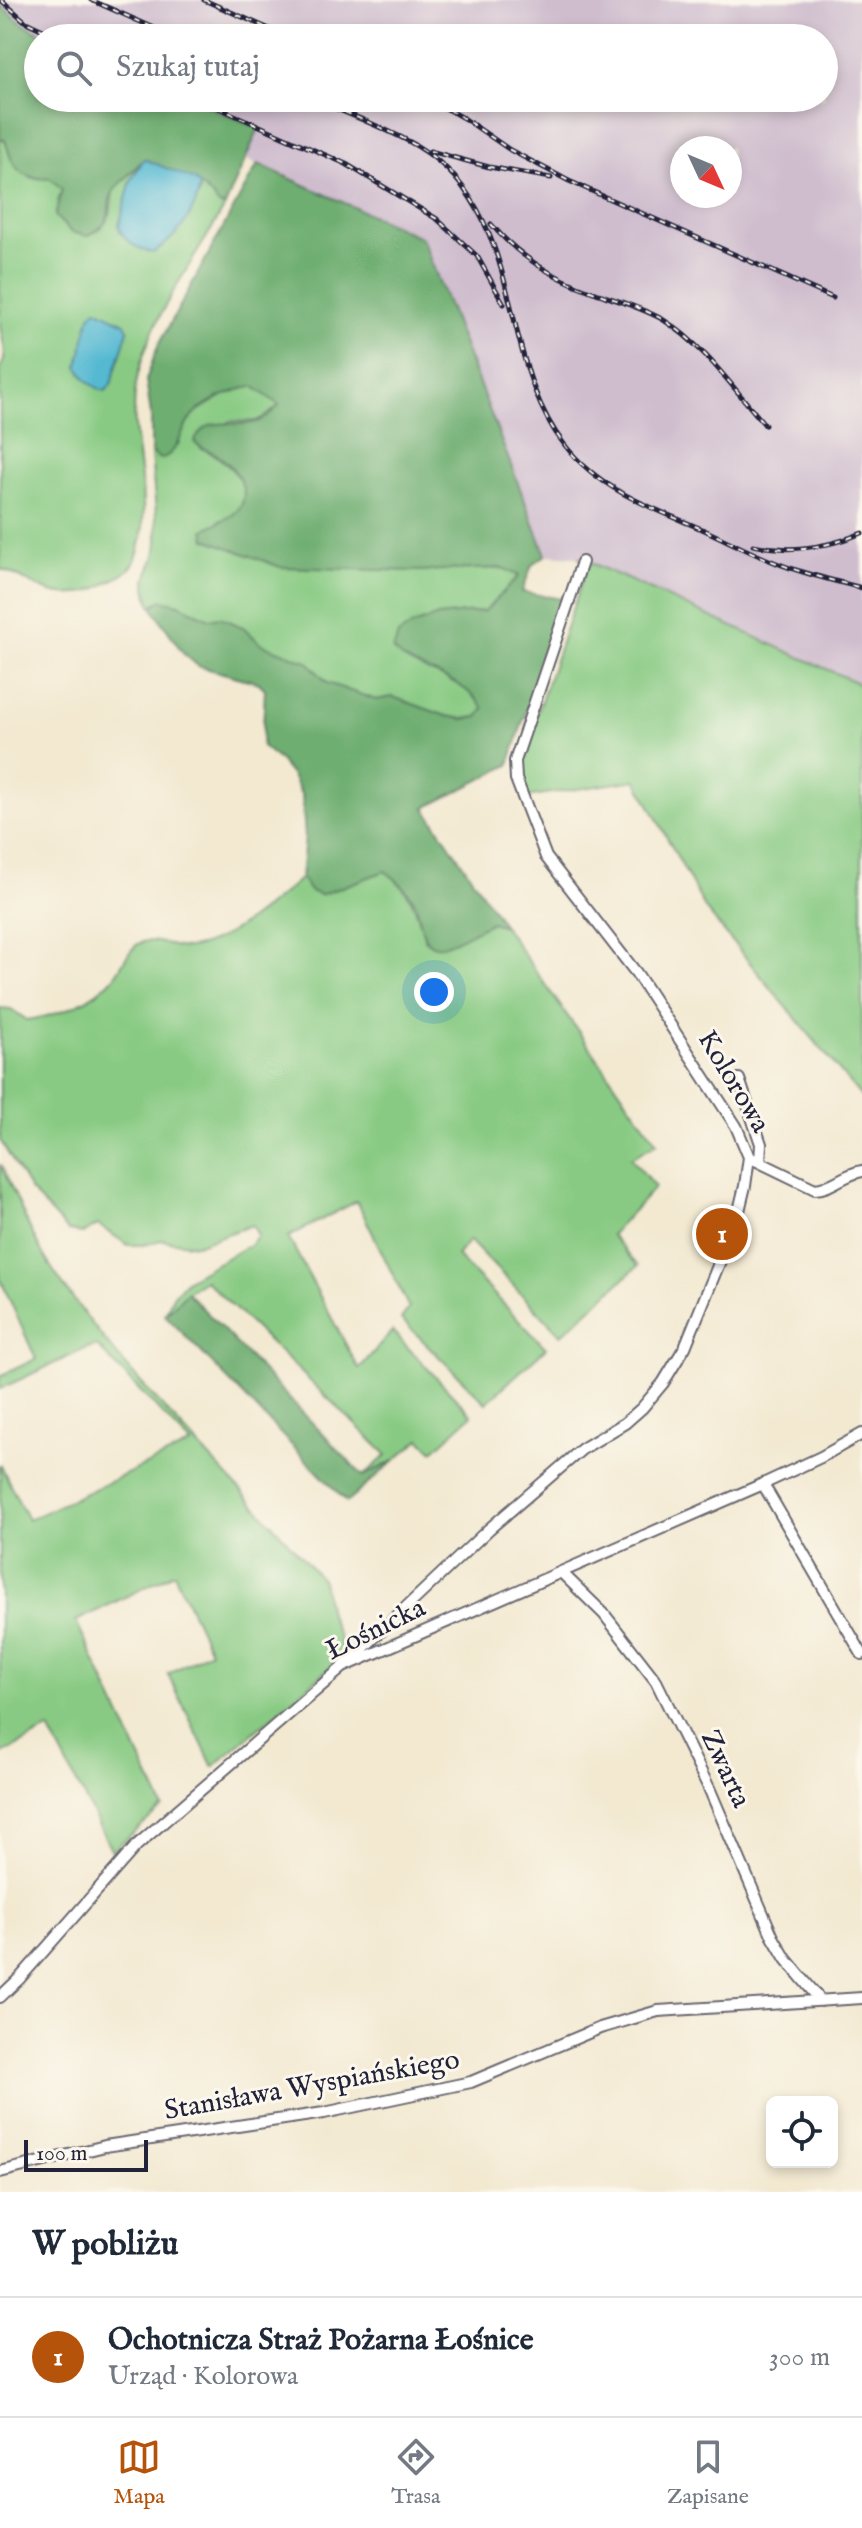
<!DOCTYPE html>
<html lang="pl">
<meta charset="utf-8">
<style>
body{margin:0;font-family:"IM FELL English",serif;background:#f6f6f7;color:#1f2937}
.controls{position:absolute;right:24px;bottom:24px;display:grid;overflow:hidden;border-radius:12px;box-shadow:0 4px 12px #0003}
.controls button{width:72px;height:72px;display:grid;place-items:center;padding:0;border:0;border-bottom:2px solid #e0e1e3;background:#fff;color:#1f2937;font:40px sans-serif}
.compass{position:absolute;left:670px;top:136px;width:72px;height:72px;border-radius:50%;background:#fff;box-shadow:0 4px 12px #0003;rotate:134deg}
.scale{position:absolute;left:24px;bottom:20px;width:124px;box-sizing:border-box;padding-left:8px;border:4px solid #22223b;border-top:0;font-size:22px;line-height:28px;white-space:nowrap;color:#22223b;-webkit-text-stroke:6px #fbf7ec;paint-order:stroke}
.you{position:absolute;left:434px;top:992px;width:28px;height:28px;margin:-20px;border:6px solid #fff;border-radius:50%;background:#1a73e8;box-shadow:0 0 0 12px #1a73e833}
.badge{display:grid;place-items:center;width:52px;height:52px;border-radius:50%;background:#b45309;color:#fff;font-size:26px;font-weight:700}
.pin{position:absolute;translate:-50% -50%;border:4px solid #fff;box-shadow:0 2px 8px #0006}
.list{margin:0;padding:0;list-style:none}
h2{display:flex;justify-content:space-between;align-items:center;height:104px;margin:0;padding:0 32px;font-size:34px}
h2 small{font-size:26px;font-weight:400;color:#747a83}
.list li{display:grid;grid-template-columns:52px 1fr auto;gap:24px;align-items:center;box-sizing:border-box;height:120px;padding:0 32px;border-top:2px solid #e0e1e3}
.list b{display:block;font-size:30px;white-space:nowrap}
.list p{margin:0;font-size:26px;white-space:nowrap;color:#747a83}
.list em{font-size:26px;font-style:normal;color:#747a83}
.icon{flex:none;width:44px;height:44px;fill:none;stroke:currentColor;stroke-width:2;stroke-linecap:round;stroke-linejoin:round}
.map{position:relative;flex:none;width:862px;height:2192px;overflow:hidden}
.search{position:absolute;background:#fff;box-shadow:0 4px 12px #0003;left:24px;right:24px;top:24px;height:88px;display:flex;align-items:center;gap:20px;box-sizing:border-box;padding:0 28px;border-radius:44px;color:#747a83;font-size:30px}
.sheet{height:224px;background:#fff}
nav{display:flex;justify-content:space-around;align-items:center;box-sizing:border-box;height:112px;border-top:2px solid #e0e1e3;background:#fff;font-size:22px;color:#747a83}
nav a{display:grid;justify-items:center;gap:4px}
nav .on{color:#b45309}
.map>svg:first-child{display:block}
.industrial{fill:#cfbdce;fill-rule:evenodd}
.green{fill:#88ca83;stroke:#55765f;stroke-width:2;fill-rule:evenodd}
.forest{fill:#6eae71;stroke:#486856;stroke-width:2}
.water{fill:#54b9d2;stroke:#3b6e86;stroke-width:2}
.lines{fill:none;stroke-linecap:round;stroke-linejoin:round}
.minor-casing{stroke:#6b6870;stroke-width:14}
.minor{stroke:#fff;stroke-width:10}
.rail-casing{stroke:#22223b;stroke-width:5}
.rail{stroke:#fbf7ec;stroke-width:2;stroke-dasharray:6;stroke-linecap:butt}
.labels{text-anchor:middle;dominant-baseline:central;stroke-width:6;stroke-linejoin:round;paint-order:stroke}
.street-label{font-size:28px;fill:#22223b;stroke:#fbf7ec}
</style>
<div class="map">
<svg width="862" height="2192" viewBox="0 0 862 2192">
<rect width="100%" height="100%" fill="#fbf7ec"/>
<filter id="ink" filterUnits="userSpaceOnUse"><feTurbulence type="fractalNoise" baseFrequency=".0125" numOctaves="2"/><feDisplacementMap in="SourceGraphic" scale="16" xChannelSelector="R" yChannelSelector="G"/><feConvolveMatrix kernelMatrix="1 2 1 2 8 2 1 2 1" color-interpolation-filters="sRGB"/></filter>
<filter id="wash" filterUnits="userSpaceOnUse"><feTurbulence type="fractalNoise" baseFrequency=".006" numOctaves="4" result="noise"/><feDisplacementMap in="SourceGraphic" scale="32" xChannelSelector="R" yChannelSelector="G"/><feGaussianBlur stdDeviation="1.8" result="paint"/><feColorMatrix in="noise" values="0 0 0 0 0 0 0 0 0 0 0 0 0 0 0 0 0 1.4 0 .05"/><feComposite in="paint" operator="in"/></filter>
<g filter="url(#wash)">
<rect width="100%" height="100%" fill="#f3e9d1"/>
<!-- industrial -->
<path class="industrial" d="M0,0H862V685L578,557L546,555L422,238L109,98H824V38H38L0,49ZM682,148H730V196H682Z"/>
<!-- green -->
<path class="green" d="M0,138L5,140L11,159L31,178L51,179L62,189L58,201L110,215L113,191L142,162L131,180L119,226L121,233L133,245L199,195L200,186L210,193L219,205L225,206C194,262 150,316 137,379C125,437 158,506 135,561C129,573 118,577 107,583C93,592 78,596 61,594C39,592 22,575 0,569V368C9,356 2,340 0,326ZM128,330L111,384L81,373L79,359Z
M253,386L280,405C261,422 255,423 230,421L201,448C233,461 272,505 219,521L207,539L327,567L415,571L503,568L520,575L485,611L438,616L426,670C450,679 468,687 484,708L478,717L464,719L446,716L393,697L376,700L327,683L308,662L261,644L243,627L209,619L179,604L157,602L152,607C136,571 157,571 157,541C157,512 153,482 151,452L160,459L178,445L183,428L196,412L229,392Z
M578,557L862,685V1098L706,910L636,780L526,797L519,777L520,763L585,572L584,562Z
M385,871C410,888 418,912 425,940L469,932L492,922L504,926L657,1143L631,1158L655,1187L611,1235L638,1266L561,1335L469,1240L457,1256L546,1348L486,1403L401,1319L409,1308L357,1201L288,1237L359,1369L392,1331L472,1415L433,1451L420,1439L394,1461L363,1476L387,1455L205,1280L187,1292L165,1315L173,1296L187,1280L251,1244L258,1235L252,1225L196,1245L161,1240L143,1245H128L98,1225L84,1233L68,1231L30,1190L0,1140V1008L11,1009L27,1020C58,1016 94,1001 114,977C122,967 128,949 140,943C153,936 173,949 187,948C222,947 275,901 301,878L310,891L320,895Z
M0,1164C19,1200 31,1239 55,1273C131,1386 235,1478 323,1581L329,1614L339,1637L342,1652L330,1668L213,1767L168,1674L210,1651L174,1573L76,1621L163,1807L112,1851L49,1729L0,1755V1464L28,1520L191,1444L97,1346L87,1348L0,1389V1376L36,1359L0,1278Z"/>
<!-- forest -->
<path class="forest" d="M0,5L23,24L51,38H38V98H189L259,128L225,206L219,205C202,180 172,171 144,159C135,169 124,177 116,188C100,208 122,219 87,236L71,232L55,216L62,189L51,179C19,178 14,170 5,140L0,138Z
M258,164L422,238L546,555L532,565L522,592L562,599L509,765L425,808L504,926L492,922C478,928 454,944 441,946C419,949 422,917 415,903C408,890 397,879 385,871L320,895L310,891L301,878L305,837L302,796L292,776L279,760L262,746L265,689L259,683L198,666L183,653L152,607L162,600L179,604L209,619L220,617L243,627L261,644L308,662L327,683L376,700L393,697L446,716L464,719L478,717L484,708C457,672 424,677 393,651L398,635L413,625L438,616L485,611L519,576L503,568L415,571L280,567L206,539L204,530C213,524 224,521 232,515C258,497 236,467 216,454C208,450 201,449 194,442C209,414 227,427 252,423C264,421 271,413 279,405L253,386C233,391 210,399 194,414C180,428 180,454 160,459L151,452V415L146,380L158,346Z
M187,1292L363,1476L394,1461L347,1502L165,1315Z"/>
<!-- water -->
<path class="water" d="M144,159L195,180L200,186C196,214 176,238 153,253C139,250 123,241 119,226L131,180Z
M96,309L125,323L128,330L111,384L106,391C93,388 83,378 78,366L90,316Z"/>
</g>
<g filter="url(#ink)">
<g class="lines">
<defs>
<path id="minor" d="M739,1079L761,1144L760,1161
M749,1157L815,1189C833,1188 844,1174 862,1171
M763,1484L862,1654
M562,1573L604,1614L656,1681L709,1788L773,1937L786,1959L821,2001
M343,1667L489,1529L582,1449L625,1423L642,1408L663,1383L685,1347L737,1219L745,1186L749,1157L736,1126L637,974L546,857L516,779L515,761L582,562
M0,1997L20,1978L137,1845L343,1667L763,1484L821,1457L862,1434
M0,2172L105,2146L324,2113L471,2082L600,2028L658,2011L862,1998"/>
</defs>
<!-- minor casing -->
<use href="#minor" class="minor-casing"/>
<!-- minor -->
<use href="#minor" class="minor"/>
<defs>
<path id="rail" d="M1,0L26,22L60,38
M91,0L177,38
M204,0L290,38
M196,98L346,164L437,219L477,256L504,304
M312,98C346,114 385,127 417,146C484,186 499,257 516,327C526,368 538,411 564,444C599,490 652,508 702,529C735,544 768,562 803,572C822,578 842,583 862,588
M428,98L465,119L510,150L569,181L833,298
M430,151L489,167L551,178
M491,224C519,257 552,277 593,292C616,300 640,307 662,319C703,344 734,389 765,425
M753,545C791,553 826,548 862,533"/>
</defs>
<!-- rail casing -->
<use href="#rail" class="rail-casing"/>
<!-- rail -->
<use href="#rail" class="rail"/>
</g>
</g>
<g class="labels">
<!-- street labels -->
<g class="street-label">
<text transform="translate(733 1082) rotate(59)">Kolorowa</text>
<text transform="translate(376 1630) rotate(-26)">Łośnicka</text>
<text transform="translate(725 1769) rotate(65)">Zwarta</text>
<text transform="translate(312 2086) rotate(-10)">Stanisława Wyspiańskiego</text>
</g>
</g>
</svg>
<div class="controls">
<button><svg class="icon" aria-label="locate" viewBox="0 0 24 24"><circle cx="12" cy="12" r="6"/><path d="M12 2v4M12 18v4M2 12h4M18 12h4"/></svg></button>
</div>
<svg class="compass" viewBox="-18 -18 36 36"><path d="M0-13l5 13h-10z" fill="#e53935"/><path d="M0 13l5-13h-10z" fill="#747a83"/></svg>
<div class="scale">100 m</div>
<div class="you"></div>
<div class="pin badge" style="left:722px;top:1234px">1</div>
<div class="search"><svg class="icon" aria-label="search" viewBox="0 0 24 24"><circle cx="10" cy="10" r="6"/><path d="M15 15l6 6"/></svg>Szukaj tutaj</div>
</div>
<section class="sheet">
<h2>W pobliżu<small></small></h2>
<ul class="list">
<li><span class="badge">1</span><div><b>Ochotnicza Straż Pożarna Łośnice</b><p>Urząd · Kolorowa</p></div><em>300 m</em></li>
</ul>
</section>
<nav>
<a class="on"><svg class="icon" aria-label="map" viewBox="0 0 24 24"><path d="M3 6l6-2 6 2 6-2v14l-6 2-6-2-6 2zM9 4v14M15 6v14"/></svg>Mapa</a>
<a><svg class="icon" aria-label="directions" viewBox="0 0 24 24"><path d="M12 3l9 9-9 9-9-9zM9 14v-3h6M13 9l2 2-2 2"/></svg>Trasa</a>
<a><svg class="icon" aria-label="saved" viewBox="0 0 24 24"><path d="M7 4h10v16l-5-4-5 4z"/></svg>Zapisane</a>
</nav>
